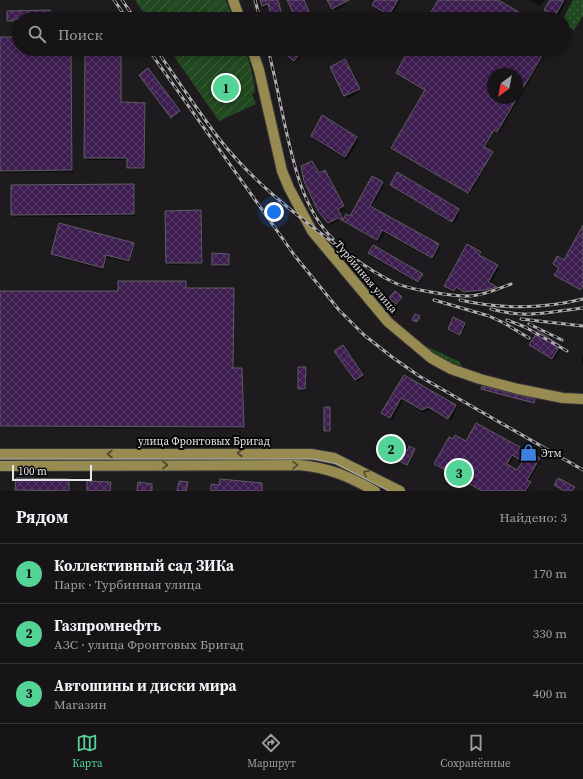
<!DOCTYPE html>
<html lang="ru">
<meta charset="utf-8">
<style>
body{margin:0;font-family:"Source Serif 4",serif;background:#232123;color:#f1f3f6}
.compass{position:absolute;left:487px;top:68px;width:36px;height:36px;border-radius:50%;background:#161416;box-shadow:0 2px 6px #0003;rotate:212deg}
.scale{position:absolute;left:12px;bottom:10px;width:80px;box-sizing:border-box;padding-left:4px;border:2px solid #e6e4e7;border-top:0;font-size:11px;line-height:14px;white-space:nowrap;color:#e6e4e7;-webkit-text-stroke:3px #070607;paint-order:stroke}
.you{position:absolute;left:274px;top:212px;width:14px;height:14px;margin:-10px;border:3px solid #fff;border-radius:50%;background:#1a73e8;box-shadow:0 0 0 6px #1a73e833}
.badge{display:grid;place-items:center;width:26px;height:26px;border-radius:50%;background:#54d396;color:#111;font-size:13px;font-weight:700}
.pin{position:absolute;translate:-50% -50%;border:2px solid #fff;box-shadow:0 1px 4px #0006}
.list{margin:0;padding:0;list-style:none}
h2{display:flex;justify-content:space-between;align-items:center;height:52px;margin:0;padding:0 16px;font-size:17px}
h2 small{font-size:13px;font-weight:400;color:#9e9ea1}
.list li{display:grid;grid-template-columns:26px 1fr auto;gap:12px;align-items:center;box-sizing:border-box;height:60px;padding:0 16px;border-top:1px solid #353335}
.list b{display:block;font-size:15px;white-space:nowrap}
.list p{margin:0;font-size:13px;white-space:nowrap;color:#9e9ea1}
.list em{font-size:13px;font-style:normal;color:#9e9ea1}
.icon{flex:none;width:22px;height:22px;fill:none;stroke:currentColor;stroke-width:2;stroke-linecap:round;stroke-linejoin:round}
.map{position:relative;flex:none;width:583px;height:491px;overflow:hidden}
.search{position:absolute;background:#161416;box-shadow:0 2px 6px #0003;left:12px;right:12px;top:12px;height:44px;display:flex;align-items:center;gap:10px;box-sizing:border-box;padding:0 14px;border-radius:22px;color:#9e9ea1;font-size:15px}
.sheet{height:232px;background:#161416}
nav{display:flex;justify-content:space-around;align-items:center;box-sizing:border-box;height:56px;border-top:1px solid #353335;background:#161416;font-size:11px;color:#9e9ea1}
nav a{display:grid;justify-items:center;gap:2px}
nav .on{color:#54d396}
.map>svg:first-child{display:block}
.grass{fill:url(#grass-dots)}
.garden{fill:url(#garden-furrows)}
.shadow{fill:#0007;fill-rule:evenodd}
.building{fill:url(#building-cross-hatch);stroke:#605e62;fill-rule:evenodd}
.lines{fill:none;stroke-linecap:round;stroke-linejoin:round}
.major-casing{stroke:#383739;stroke-width:12}
.major{stroke:#978b51;stroke-width:10}
.tram{stroke:#aeacaf;stroke-width:1}
.rail-casing{stroke:#aeacaf;stroke-width:3}
.rail{stroke:#070607;stroke-width:1.5;stroke-dasharray:4.5;stroke-linecap:butt}
.oneway{stroke:#4f482c}
.labels{text-anchor:middle;dominant-baseline:central;stroke-width:4;stroke-linejoin:round;paint-order:stroke}
.street-label{font-size:11px;fill:#e6e4e7;stroke:#070607}
.poi-label{font-size:11px;fill:#e6e4e7;stroke:#070607;text-anchor:start}
</style>
<div class="map">
<svg width="583" height="491" viewBox="0 0 583 491">
<defs>
<pattern id="grass-dots" width="8" height="8" patternUnits="userSpaceOnUse"><rect width="8" height="8" fill="#21481f"/><path d="M2 2h.1M6 6h.1" fill="none" stroke="#416240" stroke-width="1.8" stroke-linecap="round"/></pattern>
<pattern id="garden-furrows" width="10" height="10" patternUnits="userSpaceOnUse"><rect width="10" height="10" fill="#21481f"/><path d="M-1 1l2-2M0 10L10 0M9 11l2-2" fill="none" stroke="#416240"/></pattern>
<pattern id="building-cross-hatch" width="8" height="8" patternUnits="userSpaceOnUse"><rect width="8" height="8" fill="#3e1d51"/><path d="M0 0l8 8M0 8l8-8" fill="none" stroke="#5a3e6a"/></pattern>
</defs>
<rect width="100%" height="100%" fill="#1d1b1e"/>
<!-- grass -->
<path class="grass" d="M573,0H583V16L574,30L564,24V19H563Z
M426,346L460,362L462,367C452,364 430,355 426,346Z"/>
<!-- garden -->
<path class="garden" d="M135,0H226L233,19H148Z
M169,49H245C250,64 254,77 255,93L252,94L256,104L219,121Z"/>
<!-- shadow -->
<path class="shadow" d="M261,0H278L283,19H273L270,7L264,8Z
M328,0H343L346,5L334,11Z
M376,0H401L391,17L375,8L373,5Z
M529,0H544L540,6Z
M551,0H567L557,19L547,13L545,10Z
M14,14L15,22H9L8,20Z
M0,38H19V49H71L73,172L0,173Z
M80,49H112L111,55H120L121,57V103L145,104L146,105L145,170L129,169L128,160H86L85,158V49Z
M290,49H306V50L295,63L287,56Z
M411,49H548L499,133L495,131L485,148L493,154L470,194L394,150L392,148L426,91L398,75L397,73ZM493,74H517V98H493Z
M345,60L360,92L347,99L331,67Z
M148,69L181,113L173,119L141,77Z
M312,136L356,138L358,141L347,160L313,139Z
M325,171L345,209L338,212L343,222L346,215L350,217L382,183L384,186L371,208L439,245L440,248L433,260L384,233L379,242L340,220L330,225L321,214L319,174Z
M133,185L135,187V216L13,217L12,215V186Z
M391,185L458,210L460,213L454,224L393,188Z
M201,211L202,213L203,264L168,265L167,263Z
M583,227V290L582,291L557,277L556,275L559,269L554,264L564,261Z
M133,244L134,246L130,263L107,257L103,270L53,256L52,254Z
M480,252L482,255L481,257L497,266L499,269L490,284L498,290L487,292L466,294L457,289L455,293L446,288L445,286Z
M369,253L422,274L423,277L419,284L370,256Z
M229,255L230,267H214L213,265Z
M185,282L187,289H233L234,291V369H242L243,371L244,429L0,427V292H119Z
M453,319L465,324L466,326L461,336L450,331L449,329Z
M530,345L560,346L561,349L554,361L532,348Z
M343,346L364,377L357,382L336,351Z
M583,356V364L581,361Z
M299,368H305L306,370V391H300L299,389Z
M404,376L455,406L457,408L450,421L430,410L424,413L403,400L392,420L384,416L382,413Z
M325,408H329L330,410V433H326L325,431Z
M466,442L540,459L541,461L528,482L531,485L528,491H480L437,467L435,464ZM514,457L523,462L518,472L508,466Z
M69,480L70,483V491H17L16,490Z
M555,485L574,488L575,490L574,491H562Z"/>
<!-- building -->
<path class="building" d="M260,0H278L283,19H272L268,4L262,6Z
M287,0H304L312,19H296Z
M327,0H349L332,9Z
M375,0H398L389,15L372,5Z
M438,0H498L531,19H427Z
M550,0H564L555,16L544,10Z
M50,10L51,19H14V21H7V11Z
M0,37H19V49H71L72,170L0,171Z
M85,49H111V54H121V102L145,103L144,168H127V158H84Z
M289,49H304L294,61L285,54Z
M409,49H546L497,132L494,130L484,147L493,152L468,193L391,148L425,90L396,73ZM493,74H517V98H493Z
M345,59L360,89L344,96L330,67Z
M148,68L180,111L171,118L139,75Z
M322,115L357,137L345,157L311,136Z
M312,161L319,173L325,170L344,206L338,209L343,220L346,214L350,216L372,176L383,182L370,206L439,244L432,258L382,230L377,240L338,218L328,223L318,211L304,181L301,166Z
M397,172L459,209L452,222L390,185Z
M134,184V214L11,215V185Z
M201,210L202,263H166L165,211Z
M59,223L134,243L129,261L106,255L103,268L51,254Z
M583,225V286L581,290L554,275L559,268L553,264L557,256L564,260Z
M467,244L481,252L479,255L498,265L488,282L497,287L485,290L464,292L456,287L454,291L444,286Z
M373,245L423,274L418,282L368,253Z
M212,253L229,254V265H212Z
M118,281H186V288H234L233,368H242L244,427L0,426V291H118Z
M395,291L402,297L396,304L389,298Z
M415,314L420,316L417,322L412,320Z
M453,317L465,323L460,335L448,329Z
M538,331L560,345L552,359L529,345Z
M343,345L363,375L355,380L334,351Z
M298,367H306L305,389H298Z
M404,375L456,405L448,419L428,407L422,410L401,398L390,418L381,413Z
M482,386L535,399L534,403L481,389Z
M324,407H330V431H324Z
M476,423L540,458L527,480L531,482L525,491H482L434,464L449,437L453,439L455,435L466,441ZM512,455L523,461L517,470L507,464Z
M391,439L399,443L397,446L407,451L409,446L415,449L407,465L401,462L403,456L395,452L393,456L384,451Z
M16,478L69,479V491L15,490Z
M558,478L575,487L572,491H564L554,485Z
M220,479L262,483V491H211V484L219,485Z
M87,481L111,482L110,491H87Z
M179,481L188,482L186,491H177Z
M138,482L152,484V491H137Z"/>
<g class="lines">
<defs>
<path id="major" d="M233,0L240,19
M252,49L259,70L282,171L289,188L312,231L388,322L431,358L451,369L480,379L518,389L563,398L583,399
M0,454H311L334,458L400,491
M0,466L299,465C330,468 348,476 375,491"/>
</defs>
<!-- major casing -->
<use href="#major" class="major-casing"/>
<!-- major -->
<use href="#major" class="major"/>
<!-- tram -->
<path class="tram" d="M0,459H313L337,464L389,491"/>
<defs>
<path id="rail" d="M114,0L127,19
M122,0L135,19
M255,0L260,19
M148,49L295,256L339,310L364,335L392,357L419,376L583,470
M156,49C176,78 196,108 217,136C250,179 292,212 335,244C353,258 372,272 393,282C406,289 455,297 470,296C484,295 498,289 511,284
M268,49C274,73 279,97 284,121C293,161 302,208 333,239
M434,300L489,316L504,323L529,338
M460,300C500,309 543,309 583,299
M491,309C528,319 547,312 583,308
M521,319L583,326
M507,320L525,327L567,351
M529,324L562,340"/>
</defs>
<!-- rail casing -->
<use href="#rail" class="rail-casing"/>
<!-- rail -->
<use href="#rail" class="rail"/>
</g>
<!-- one-way arrows -->
<defs><path id="oneway-chevron" d="M-2-3.5L2.5 0L-2 3.5" fill="none" stroke-width="1.6" stroke-linecap="round" stroke-linejoin="round"/></defs>
<g class="oneway">
<use href="#oneway-chevron" transform="translate(240 453) rotate(-180)"/>
<use href="#oneway-chevron" transform="translate(110 454) rotate(180)"/>
<use href="#oneway-chevron" transform="translate(165 465)"/>
<use href="#oneway-chevron" transform="translate(295 465) rotate(-1)"/>
<use href="#oneway-chevron" transform="translate(366 473) rotate(-153)"/>
</g>
<!-- icons -->
<defs>
<symbol id="shop-bare" viewBox="-9 -9 18 18"><path d="M-5-2.5h2.3a2.7 3.5 0 0 1 5.4 0H5L5.5 6h-11ZM-1.5-2.5h3a1.5 2.3 0 0 0-3 0Z" fill="#3f7fe0" stroke="#070607" stroke-width="2.5" paint-order="stroke"/></symbol>
</defs>
<g fill-rule="evenodd">
<use href="#shop-bare" x="516" y="440" width="25" height="25"/>
</g>
<g class="labels">
<!-- street labels -->
<g class="street-label">
<text transform="translate(366 277) rotate(50)">Турбинная улица</text>
<text x="204" y="441">улица Фронтовых Бригад</text>
</g>
<!-- poi labels -->
<g class="poi-label">
<text x="541" y="453">Этм</text>
</g>
</g>
</svg>
<svg class="compass" viewBox="-18 -18 36 36"><path d="M0-13l5 13h-10z" fill="#e53935"/><path d="M0 13l5-13h-10z" fill="#9e9ea1"/></svg>
<div class="scale">100 m</div>
<div class="you"></div>
<div class="pin badge" style="left:226px;top:88px">1</div>
<div class="pin badge" style="left:391px;top:449px">2</div>
<div class="pin badge" style="left:459px;top:473px">3</div>
<div class="search"><svg class="icon" aria-label="search" viewBox="0 0 24 24"><circle cx="10" cy="10" r="6"/><path d="M15 15l6 6"/></svg>Поиск</div>
</div>
<section class="sheet">
<h2>Рядом<small>Найдено: 3</small></h2>
<ul class="list">
<li><span class="badge">1</span><div><b>Коллективный сад ЗИКа</b><p>Парк · Турбинная улица</p></div><em>170 m</em></li>
<li><span class="badge">2</span><div><b>Газпромнефть</b><p>АЗС · улица Фронтовых Бригад</p></div><em>330 m</em></li>
<li><span class="badge">3</span><div><b>Автошины и диски мира</b><p>Магазин</p></div><em>400 m</em></li>
</ul>
</section>
<nav>
<a class="on"><svg class="icon" aria-label="map" viewBox="0 0 24 24"><path d="M3 6l6-2 6 2 6-2v14l-6 2-6-2-6 2zM9 4v14M15 6v14"/></svg>Карта</a>
<a><svg class="icon" aria-label="directions" viewBox="0 0 24 24"><path d="M12 3l9 9-9 9-9-9zM9 14v-3h6M13 9l2 2-2 2"/></svg>Маршрут</a>
<a><svg class="icon" aria-label="saved" viewBox="0 0 24 24"><path d="M7 4h10v16l-5-4-5 4z"/></svg>Сохранённые</a>
</nav>
